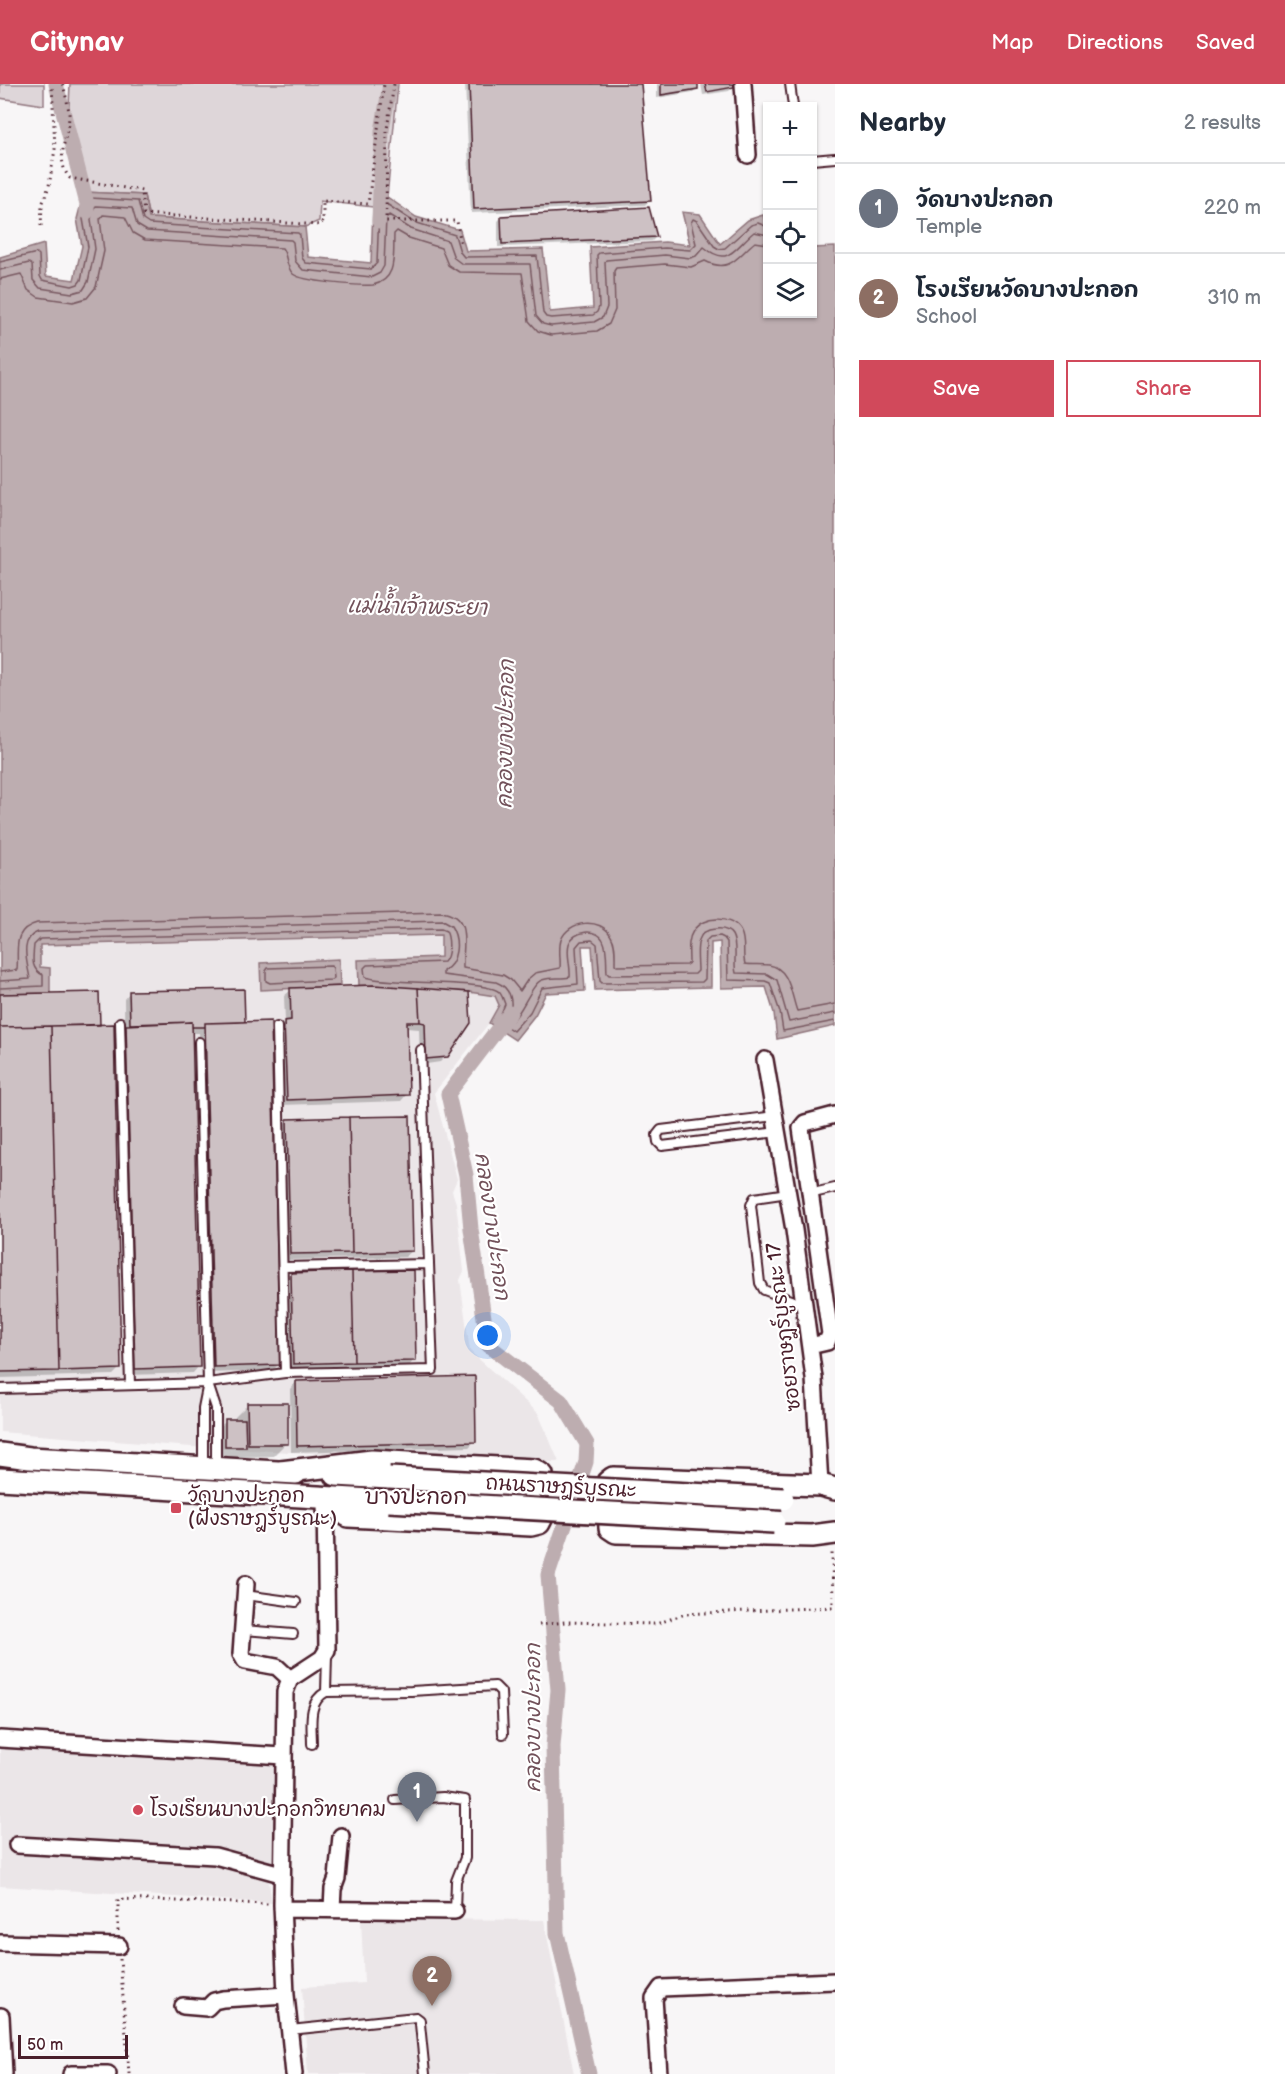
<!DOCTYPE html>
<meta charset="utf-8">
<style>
body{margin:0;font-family:"Balsamiq Sans","Playpen Sans Thai",sans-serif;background:#f2f2f3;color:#1f2937}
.controls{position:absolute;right:18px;top:18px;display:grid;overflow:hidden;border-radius:0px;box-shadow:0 2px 4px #0004}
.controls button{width:54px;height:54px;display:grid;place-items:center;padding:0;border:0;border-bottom:2px solid #e0e1e3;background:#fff;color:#1f2937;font:30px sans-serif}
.scale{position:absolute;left:18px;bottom:15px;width:110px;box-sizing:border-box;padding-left:6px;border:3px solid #4a1f2b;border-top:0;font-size:16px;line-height:21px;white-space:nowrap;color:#4a1f2b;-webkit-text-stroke:4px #fff;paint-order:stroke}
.you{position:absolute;left:488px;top:1252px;width:21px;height:21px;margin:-15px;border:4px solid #fff;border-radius:50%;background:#1a73e8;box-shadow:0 0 0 9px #1a73e833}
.badge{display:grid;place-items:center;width:39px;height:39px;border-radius:50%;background:#d1495b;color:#fff;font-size:20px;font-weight:700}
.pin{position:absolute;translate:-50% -50px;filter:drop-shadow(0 2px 3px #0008)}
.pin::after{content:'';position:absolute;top:32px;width:21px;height:18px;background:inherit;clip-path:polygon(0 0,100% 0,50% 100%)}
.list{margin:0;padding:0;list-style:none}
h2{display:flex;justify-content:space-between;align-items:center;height:78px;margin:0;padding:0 24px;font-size:26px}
h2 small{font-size:20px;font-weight:400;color:#747a83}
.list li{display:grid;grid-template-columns:39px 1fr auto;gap:18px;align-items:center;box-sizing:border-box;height:90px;padding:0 24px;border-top:2px solid #e0e1e3}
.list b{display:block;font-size:22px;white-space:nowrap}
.list p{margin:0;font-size:20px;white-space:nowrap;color:#747a83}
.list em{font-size:20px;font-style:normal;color:#747a83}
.actions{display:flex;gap:12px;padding:18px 24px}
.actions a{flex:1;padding:14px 0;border:2px solid #d1495b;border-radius:0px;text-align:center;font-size:21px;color:#d1495b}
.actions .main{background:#d1495b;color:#fff}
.icon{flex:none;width:33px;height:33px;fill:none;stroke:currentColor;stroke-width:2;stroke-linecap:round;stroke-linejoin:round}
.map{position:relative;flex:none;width:835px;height:1990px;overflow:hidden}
header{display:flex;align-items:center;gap:36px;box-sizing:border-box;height:84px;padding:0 30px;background:#d1495b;color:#fff}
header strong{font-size:28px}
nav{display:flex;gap:33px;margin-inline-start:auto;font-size:21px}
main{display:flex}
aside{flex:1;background:#fff}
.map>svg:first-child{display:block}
.built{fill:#ebe6e8}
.green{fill:#ded6d9;stroke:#947a82;stroke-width:1.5}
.water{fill:#bdadb0;stroke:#8f747b;stroke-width:1.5}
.shadow{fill:#0003}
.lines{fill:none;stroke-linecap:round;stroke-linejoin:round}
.shore{stroke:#785860;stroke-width:1.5}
.canal{stroke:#bdadb0;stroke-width:15}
.building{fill:#cdc1c4;stroke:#4a1f2b;stroke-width:1.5}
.lane-casing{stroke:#4a1f2b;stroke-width:12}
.street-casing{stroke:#4a1f2b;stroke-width:20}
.secondary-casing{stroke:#4a1f2b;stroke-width:26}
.path{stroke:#4a1f2b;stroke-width:3;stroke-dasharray:1.5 4.5;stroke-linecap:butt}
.lane{stroke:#fff;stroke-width:8}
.street{stroke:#fff;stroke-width:15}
.secondary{stroke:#fff;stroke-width:21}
.secondary-bridge-casing{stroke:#4a1f2b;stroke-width:26;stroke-linecap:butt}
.secondary-bridge{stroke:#fff;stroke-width:21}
.poi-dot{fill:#d1495b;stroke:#fff;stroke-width:2}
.labels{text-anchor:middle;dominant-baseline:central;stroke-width:4.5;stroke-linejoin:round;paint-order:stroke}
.street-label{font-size:20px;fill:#4a1f2b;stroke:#fff}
.poi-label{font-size:20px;fill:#4a1f2b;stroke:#fff;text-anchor:start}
.water-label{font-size:21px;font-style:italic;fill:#72515a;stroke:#fff}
.quarter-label{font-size:22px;fill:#4a1f2b;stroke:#fff}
</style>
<header>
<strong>Citynav</strong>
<nav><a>Map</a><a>Directions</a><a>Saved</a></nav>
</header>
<main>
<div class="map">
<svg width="835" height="1990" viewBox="0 0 835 1990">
<rect width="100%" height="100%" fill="#f8f6f7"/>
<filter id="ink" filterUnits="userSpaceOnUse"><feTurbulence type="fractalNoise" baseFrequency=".0167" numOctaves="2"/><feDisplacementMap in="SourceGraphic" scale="12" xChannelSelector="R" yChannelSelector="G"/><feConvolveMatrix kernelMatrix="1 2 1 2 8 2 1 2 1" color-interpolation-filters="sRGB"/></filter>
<g filter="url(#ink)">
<!-- built -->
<path class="built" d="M442,851V873L358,876L360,901L469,908L495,912L499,921L489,939L434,1009L457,1095L452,1107L456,1119L464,1187L460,1196L470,1267L538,1329L559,1378H479L192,1363L0,1348V910L50,884H40V861Z
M0,1659L277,1676L276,1776L268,1792L272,1819L0,1802Z
M361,1835L544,1836L574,1990H308L302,1903L364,1899Z"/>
<!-- green -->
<path class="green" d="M0,0H44V21L0,14Z
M70,0H398L387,113L373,123L320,117L319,137L305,143L149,134L144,111L84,108L67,69Z"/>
<!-- water -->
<path class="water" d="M84,108L144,111L149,134L305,143L308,173L371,179L373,123L387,113L416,133L460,146L466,167L543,165L550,228L593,224L590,163L665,158L690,161L682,128L700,130L720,160L748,136L763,131L768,146V230H812L813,164L835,163V942L777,955L774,929L766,903L721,904L720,858L711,859V903L595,906L592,862H582L585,907L546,909L535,931L515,956L489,939L499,921L495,912L469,908L359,901L358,876L441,873V851L40,861V883L50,884V909L0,910V173L44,160L46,192L74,196L82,162L77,135Z
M339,875L340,902L261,906L260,879Z"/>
<!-- shadow -->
<path class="shadow" d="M465,0H640L649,117L645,121L471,129Z
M657,0H697V4L693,8L657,14Z
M701,0H733V3L729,7L703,11Z
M502,133L656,153L652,157L498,163V137Z
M291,906L468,909L446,972L440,978L420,981L419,945L406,944L407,1010L401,1017L281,1021L278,945L285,938L284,912Z
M130,908L244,939L278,1281L272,1287L208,1289L199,949H191L199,1282L193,1289L129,1291L124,915Z
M98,909L120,1284L113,1291L0,1294V912Z
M288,1036L412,1167L405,1173L284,1176L281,1043Z
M292,1190L414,1276L408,1283L287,1286L285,1197Z
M296,1298L475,1357L469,1363L291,1368L290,1305Z
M248,1320L286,1359L273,1372L234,1373L231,1375L213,1376V1350L226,1337H235V1333Z"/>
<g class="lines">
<!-- shore -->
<path class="shore" d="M0,178L37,169L39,171L40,192L42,196L72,202L78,200L81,196L88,163L83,135L88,116L91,114L138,117L143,136L149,140L298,149L300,151L302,174L306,179L371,185L377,179L379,127L388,121L414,138L455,151L460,168L464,173L537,172L543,229L546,233L551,234L593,231L597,228L599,223L597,171L599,169L665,164L690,166L696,160L691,139L693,135L697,137L714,162L719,165L725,164L751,141L758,139L768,143
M0,186L29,179L32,181L33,196L40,204L72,209L83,206L88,198L95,165L91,135L94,124L96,122L132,124L137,141L147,147L291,156L293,158L295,177L303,186L372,193L380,189L384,182L386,134L389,131L411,145L448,157L454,174L462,180H530L536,232L543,240L551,242L594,238L603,233L607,223L605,178L606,176L665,171L690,174L696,172L704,163C729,184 734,164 754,148L768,151
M0,195L21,190L28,206L38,213L73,218L87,214L96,203L104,167L100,135L103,131L125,133L133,149L145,156L282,164C288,172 285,182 293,190C303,198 359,202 373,201C398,195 393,171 394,150L397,147L409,154L441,164L448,181L459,188L522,189L529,237L538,247L551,251L597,247L609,240L615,226L614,187L616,184L665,180L691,183L705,177C731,190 737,172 755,158L768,160
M331,882L333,884L334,894L331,896L270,899L266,897V887L268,884Z
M0,888L17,886C19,866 11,846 37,839L441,828C473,832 462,862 463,884L503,891L511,896L520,907L528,895L535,889L560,884C561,875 558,865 561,856C568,836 601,833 611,852C616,860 615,871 615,880L617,882L686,881L689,879C689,868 687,856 693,847C703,831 732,831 741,848C746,858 742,870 745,880C752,881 761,880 769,881C790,884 791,911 797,927L835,920
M0,897L30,895C28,880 18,855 38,848L442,837L451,842C460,856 458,880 443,887V891L496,898C512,904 514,920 508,934L512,937C523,927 532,899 542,896C551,893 561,895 570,893C571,882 566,870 569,860C573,846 597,844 603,856C608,865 606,880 607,889L609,891L695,890L698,887C698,871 692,846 715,845C722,844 728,845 732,851C738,861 733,878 736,889L767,890L777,896L789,938L835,929
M0,904L43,902V891C30,885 33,874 34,861L40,855L441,845L446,847C450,855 450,872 444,878L367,881L364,884L365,893C388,901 487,896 499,908C502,910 503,916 505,920L498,937L513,947L530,928L542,904L578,900L576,863L581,857L592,856L597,860L600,897L602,899L702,898L705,895L706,857L710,853L720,852L724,854L727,858L728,896L765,897L770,899L780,928L783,947L835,937"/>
<!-- canal -->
<path class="canal" d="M56,0L87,120V128
M379,137L382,47L390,0
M510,929L448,1010L466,1091L471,1145L488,1261L561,1317L587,1360L586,1378L548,1491L558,1606L553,1662L557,1849L589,1990"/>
</g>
<!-- building -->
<path class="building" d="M469,0H641L651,117L474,125Z
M661,0H698V5L661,11Z
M705,0H734V3L707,8Z
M649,123L657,153L502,160L501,132Z
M373,901L418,904L420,938H407L409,1011L287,1016L284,937L291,936L290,904Z
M418,904L469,908L471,939L448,973L426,975L425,939L420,938Z
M244,905L245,938L205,939V943H192V938L130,940L129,907Z
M99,908L100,941L0,943V910Z
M271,937L280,1281L214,1283L205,939Z
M192,938L200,1283L135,1285L126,941Z
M114,940L121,1285L59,1287L51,942Z
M51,942L59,1287L0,1288V943Z
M410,1032L413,1167L352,1169L349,1033Z
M349,1033L352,1169L290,1170L287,1035Z
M414,1186L416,1277L354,1278L352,1187Z
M352,1187L354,1278L293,1280L291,1189Z
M475,1292L476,1358L297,1362L296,1297Z
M247,1319H288V1360H248Z
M225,1335H245L246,1363H225Z"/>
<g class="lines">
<defs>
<path id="lane" d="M790,0L793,22
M812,76L835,74
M120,938L130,1301
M277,943L285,1289
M199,958L208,1299L203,1324V1382
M775,1032L661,1046L657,1051L658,1058L662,1062L778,1048
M788,1109L754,1114L751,1121L760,1199L764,1206L804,1221
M809,1110L835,1104
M284,1183L428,1180
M208,1300L216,1324V1383
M0,1305L208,1299L285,1289L433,1286L421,966
M245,1511L296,1518
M243,1546L293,1550
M327,1571L326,1608L411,1607L495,1602L501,1608L503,1650
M312,1660C312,1641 307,1618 326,1608
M395,1716L443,1713L465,1716V1774L456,1797L455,1827
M290,1946L416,1933L420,1936V1940L425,1990"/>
<path id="street" d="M743,0L748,71
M765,976L794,1146L814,1294L820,1401
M810,1262L827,1258L830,1250L801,1044L805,1039L835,1031
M246,1500L241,1570L245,1577L277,1583L290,1595
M0,1655L283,1672
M17,1761L215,1772L281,1790
M282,1825L455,1827
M332,1825L333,1805L337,1794L341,1752
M0,1859L119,1862
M183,1922L207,1924L214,1917L223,1915L286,1911
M1,1932L4,1990
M71,1990H108
M294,1990L286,1911L282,1821L285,1608L290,1595L322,1574L327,1566L325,1414
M659,1990L654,1914L661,1904L835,1897"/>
<path id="secondary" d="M0,1370L30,1374L296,1389
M281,1388L372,1377L534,1386L542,1391V1433L539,1439L531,1441L348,1432L325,1414
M336,1391L389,1394
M0,1395L389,1417
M835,1405L820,1401L613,1394L608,1398L610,1444L616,1448L812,1452L835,1449"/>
</defs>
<!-- lane casing -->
<use href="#lane" class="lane-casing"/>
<!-- street casing -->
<use href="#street" class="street-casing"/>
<!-- secondary casing -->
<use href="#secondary" class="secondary-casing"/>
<!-- path -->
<path class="path" d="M63,0C65,9 68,19 69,29C70,49 53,76 70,94L142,107L144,130L320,141L323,137V117L368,120L384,0
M394,0L387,45L386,137H457L461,162
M41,142L42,121L49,102L55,65L52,0
M539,1541L565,1538L656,1540L685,1530L833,1523L832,1467
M118,1847V1815L268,1820
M120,1875L129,1990"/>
<!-- lane -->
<use href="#lane" class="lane"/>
<!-- street -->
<use href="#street" class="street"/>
<!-- secondary -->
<use href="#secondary" class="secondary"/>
<defs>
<path id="secondary-bridge" d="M389,1394L783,1415
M389,1417L774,1438"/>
</defs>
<!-- secondary-bridge casing -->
<use href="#secondary-bridge" class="secondary-bridge-casing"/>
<!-- secondary-bridge -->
<use href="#secondary-bridge" class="secondary-bridge"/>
</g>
</g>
<!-- markers -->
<g class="poi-dot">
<rect x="170" y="1418" width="12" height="12" rx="3"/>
<circle cx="138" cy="1726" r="6"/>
</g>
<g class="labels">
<!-- street labels -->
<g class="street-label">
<text transform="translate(784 1243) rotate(-97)">ซอยราษฎร์บูรณะ 17</text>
<text transform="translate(561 1403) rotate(3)">ถนนราษฎร์บูรณะ</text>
</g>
<!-- poi labels -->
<g class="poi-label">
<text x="188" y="1412">วัดบางปะกอก<tspan x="188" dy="23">(ฝั่งราษฎร์บูรณะ)</tspan></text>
<text x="150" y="1726">โรงเรียนบางปะกอกวิทยาคม</text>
</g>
<!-- water labels -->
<g class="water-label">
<text transform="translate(417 523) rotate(1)">แม่น้ำเจ้าพระยา</text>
<text transform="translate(506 650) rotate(-89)">คลองบางปะกอก</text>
<text transform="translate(492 1142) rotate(82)">คลองบางปะกอก</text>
<text transform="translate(533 1634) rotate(-90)">คลองบางปะกอก</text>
</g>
<!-- quarter labels -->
<g class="quarter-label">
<text x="416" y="1413">บางปะกอก</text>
</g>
</g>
</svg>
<div class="controls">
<button>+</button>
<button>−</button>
<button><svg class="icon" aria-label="locate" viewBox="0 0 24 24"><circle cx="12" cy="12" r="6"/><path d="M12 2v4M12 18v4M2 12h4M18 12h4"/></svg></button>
<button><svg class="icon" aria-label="layers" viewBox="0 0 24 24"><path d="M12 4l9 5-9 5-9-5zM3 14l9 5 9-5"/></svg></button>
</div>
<div class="scale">50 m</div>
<div class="you"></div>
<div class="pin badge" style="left:417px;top:1738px;background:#6b7280">1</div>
<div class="pin badge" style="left:432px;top:1922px;background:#8d6e63">2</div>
</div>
<aside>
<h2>Nearby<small>2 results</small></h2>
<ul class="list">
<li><span class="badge" style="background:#6b7280">1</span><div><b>วัดบางปะกอก</b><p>Temple</p></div><em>220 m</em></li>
<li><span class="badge" style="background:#8d6e63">2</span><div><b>โรงเรียนวัดบางปะกอก</b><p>School</p></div><em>310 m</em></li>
</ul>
<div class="actions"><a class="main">Save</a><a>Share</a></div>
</aside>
</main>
